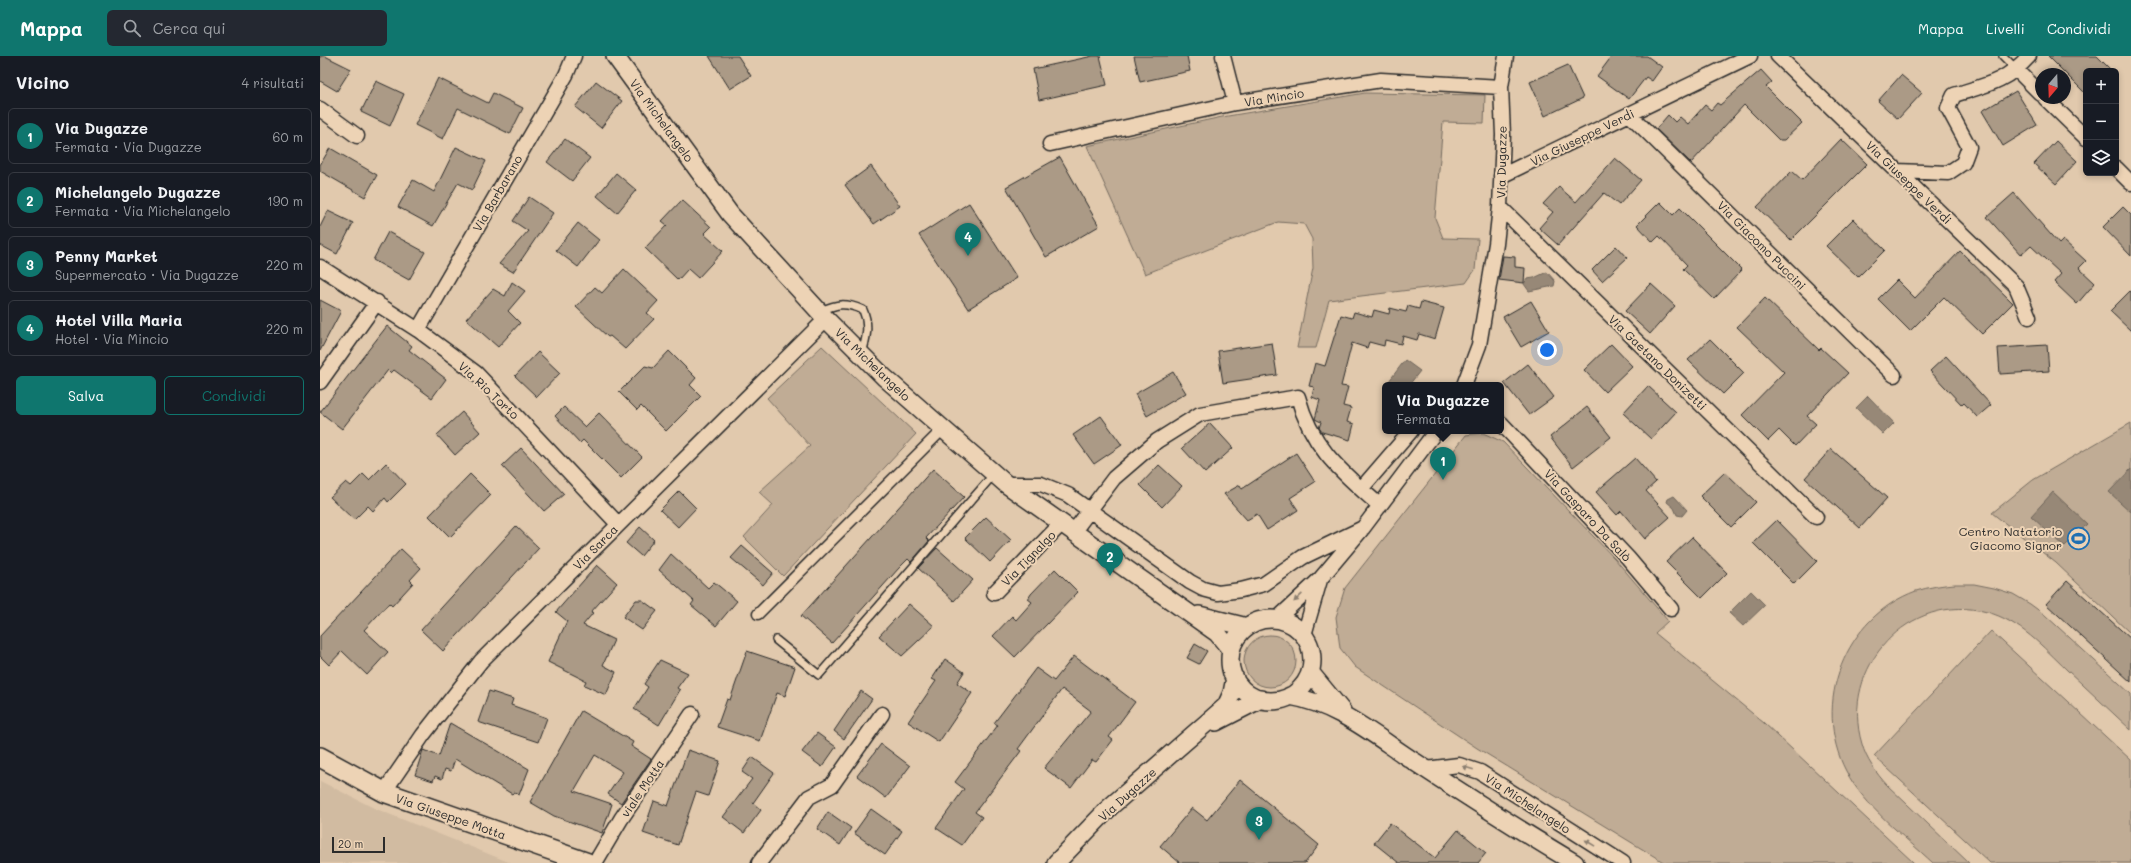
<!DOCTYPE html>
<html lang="it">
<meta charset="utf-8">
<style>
body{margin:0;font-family:Mali,sans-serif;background:#242831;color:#f1f3f6}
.controls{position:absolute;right:12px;top:12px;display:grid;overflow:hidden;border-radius:6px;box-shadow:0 2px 6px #0003}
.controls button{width:36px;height:36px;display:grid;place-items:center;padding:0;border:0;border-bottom:1px solid #363941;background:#171b24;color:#f1f3f6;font:20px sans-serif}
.compass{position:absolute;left:1715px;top:12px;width:36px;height:36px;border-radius:50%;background:#171b24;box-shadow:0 2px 6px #0003;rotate:199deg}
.scale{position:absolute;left:12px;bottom:10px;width:53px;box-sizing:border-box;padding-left:4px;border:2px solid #2b2b2b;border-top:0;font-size:11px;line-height:14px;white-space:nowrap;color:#2b2b2b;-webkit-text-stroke:3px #edd3b5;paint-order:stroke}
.you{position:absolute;left:1227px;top:294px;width:14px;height:14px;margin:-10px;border:3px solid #fff;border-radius:50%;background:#1a73e8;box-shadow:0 0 0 6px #1a73e833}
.badge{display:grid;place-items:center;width:26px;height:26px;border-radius:50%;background:#0f766e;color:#fff;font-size:13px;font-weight:700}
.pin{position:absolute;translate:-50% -33px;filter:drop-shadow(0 1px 2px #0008)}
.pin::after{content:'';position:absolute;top:21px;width:14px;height:12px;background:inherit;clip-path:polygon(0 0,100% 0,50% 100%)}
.popup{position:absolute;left:1062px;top:326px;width:122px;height:52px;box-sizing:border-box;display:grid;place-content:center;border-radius:6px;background:#171b24;filter:drop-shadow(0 1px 3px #0005);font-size:13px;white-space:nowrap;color:#9ea1a6}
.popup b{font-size:15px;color:#f1f3f6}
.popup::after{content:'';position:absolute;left:50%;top:100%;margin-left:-8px;border:8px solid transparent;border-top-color:#171b24}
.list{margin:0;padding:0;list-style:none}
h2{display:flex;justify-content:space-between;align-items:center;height:52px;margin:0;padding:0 16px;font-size:17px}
h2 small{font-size:13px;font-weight:400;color:#9ea1a6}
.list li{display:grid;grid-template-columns:26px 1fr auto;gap:12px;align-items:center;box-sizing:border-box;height:56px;margin:0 8px 8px;padding:0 8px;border:1px solid #363941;border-radius:6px}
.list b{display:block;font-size:15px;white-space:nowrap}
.list p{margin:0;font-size:13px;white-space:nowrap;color:#9ea1a6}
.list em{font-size:13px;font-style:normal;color:#9ea1a6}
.actions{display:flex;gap:8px;padding:12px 16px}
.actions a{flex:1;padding:9px 0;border:1px solid #0f766e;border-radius:6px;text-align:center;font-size:14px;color:#0f766e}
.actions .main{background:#0f766e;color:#fff}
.icon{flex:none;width:22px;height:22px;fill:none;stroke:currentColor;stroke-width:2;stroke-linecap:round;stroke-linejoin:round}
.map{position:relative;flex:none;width:1811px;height:807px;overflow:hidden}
header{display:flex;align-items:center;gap:24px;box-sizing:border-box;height:56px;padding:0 20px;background:#0f766e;color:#fff}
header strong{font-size:19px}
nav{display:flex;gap:22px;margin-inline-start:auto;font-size:14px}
.search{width:280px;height:36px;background:#242831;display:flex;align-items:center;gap:10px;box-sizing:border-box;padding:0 14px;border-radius:6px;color:#9ea1a6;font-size:15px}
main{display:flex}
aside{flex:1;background:#171b24}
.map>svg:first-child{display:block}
.built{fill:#d1bba1}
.green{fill:#c0ac95;stroke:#766c60}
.water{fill:#978877;stroke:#6c6359}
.building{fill:#ab9a86;stroke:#2b2b2b}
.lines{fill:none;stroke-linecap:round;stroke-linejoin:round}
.service-casing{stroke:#2b2b2b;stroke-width:10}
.pedestrian-casing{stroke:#2b2b2b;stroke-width:13}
.minor-casing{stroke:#2b2b2b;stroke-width:17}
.tertiary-casing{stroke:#2b2b2b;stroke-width:20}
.secondary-casing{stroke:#2b2b2b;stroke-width:22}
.service{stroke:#edd3b5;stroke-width:7}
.pedestrian{stroke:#edd3b5;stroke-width:10}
.minor{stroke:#edd3b5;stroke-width:14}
.tertiary{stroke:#edd3b5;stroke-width:17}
.secondary{stroke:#edd3b5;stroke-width:19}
.oneway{fill:#8c7f70}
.labels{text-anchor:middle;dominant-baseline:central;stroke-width:4;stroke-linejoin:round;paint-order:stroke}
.street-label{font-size:12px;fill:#2b2b2b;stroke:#edd3b5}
.poi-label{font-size:12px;fill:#2b2b2b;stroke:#edd3b5;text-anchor:end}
</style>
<header>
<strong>Mappa</strong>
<div class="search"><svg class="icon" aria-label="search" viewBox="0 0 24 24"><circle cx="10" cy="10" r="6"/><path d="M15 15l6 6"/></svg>Cerca qui</div>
<nav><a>Mappa</a><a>Livelli</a><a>Condividi</a></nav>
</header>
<main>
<aside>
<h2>Vicino<small>4 risultati</small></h2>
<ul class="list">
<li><span class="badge">1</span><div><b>Via Dugazze</b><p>Fermata · Via Dugazze</p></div><em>60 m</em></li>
<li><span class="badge">2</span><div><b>Michelangelo Dugazze</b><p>Fermata · Via Michelangelo</p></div><em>190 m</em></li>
<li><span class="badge">3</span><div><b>Penny Market</b><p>Supermercato · Via Dugazze</p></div><em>220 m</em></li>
<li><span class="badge">4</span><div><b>Hotel Villa Maria</b><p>Hotel · Via Mincio</p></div><em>220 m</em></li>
</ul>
<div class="actions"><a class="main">Salva</a><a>Condividi</a></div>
</aside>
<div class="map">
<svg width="1811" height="807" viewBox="0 0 1811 807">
<rect width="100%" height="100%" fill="#e1c9ad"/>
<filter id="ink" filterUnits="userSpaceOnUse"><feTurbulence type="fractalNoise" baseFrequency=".025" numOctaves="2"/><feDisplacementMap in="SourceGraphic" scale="8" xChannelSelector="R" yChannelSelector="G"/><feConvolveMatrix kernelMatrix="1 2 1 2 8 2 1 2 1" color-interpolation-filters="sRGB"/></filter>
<g filter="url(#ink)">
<!-- built -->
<path class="built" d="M0,725L54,752L191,807H0Z"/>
<!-- green -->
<path class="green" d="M1045,37L1165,39L1164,67L1123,66L1115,162L1123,182L1158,183L1155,214L1146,227L1009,244L996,292H977L993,212L992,183L984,168L958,166L825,218L767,90L902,61Z
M502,290L596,378L463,520L424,481L453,449L439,436L490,390L447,342Z
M1811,367V578L1736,507L1672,457L1713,424Z
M1163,377L1183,386L1295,503L1348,565L1335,577L1444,667L1594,807H1345L1157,692L1035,611L1020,592L1016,561L1025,532L1146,379Z
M1635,528H1654L1674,532L1693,538L1710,548L1725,559L1811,638V674C1790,654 1768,634 1747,614C1723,591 1700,565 1667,556C1589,535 1519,612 1542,688C1546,703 1556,717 1567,729L1649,807H1613C1584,780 1544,750 1526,715C1491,648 1525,561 1596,535C1609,531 1622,529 1635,528Z
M1671,575L1811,704V807H1670L1554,700Z
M924 605a26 26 0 1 1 52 0a26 26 0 1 1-52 0Z"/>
<!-- water -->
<path class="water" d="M1227,216L1235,225L1234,230L1209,235L1204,228L1207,223L1214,222Z
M1085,304L1100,315L1089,329H1066Z
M1548,340L1574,367L1563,378L1536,352Z
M1811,413V456L1789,436Z
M1733,436L1767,468L1744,491L1711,460Z
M1354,440L1367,454L1362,460L1357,459L1354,452L1347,446L1348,443Z
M1431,535L1445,549L1423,570L1409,557Z"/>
<!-- building -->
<path class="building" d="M0,0H5L31,13L17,35L0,25Z
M389,0H418L431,20L410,33Z
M773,0H780L787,29L719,44L713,13Z
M814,0H867L870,15L820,26Z
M1292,0H1327L1342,11L1332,25L1326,21L1309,43L1277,20Z
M1728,0H1777L1792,15H1766V38Z
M1248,9L1263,42L1225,60L1210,26Z
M1441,14L1452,26L1446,31L1482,67L1464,84H1459L1424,49L1371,107L1336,73L1348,59L1355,66L1360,61L1368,68L1385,49L1391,54L1397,47L1400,49Z
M1581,19L1602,37L1578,63L1558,45Z
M118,22L168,47L173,37L203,52L190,78L138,52L123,83L95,69Z
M56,25L84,38L70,70L41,56Z
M276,25L302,45L281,72L255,51Z
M1696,35L1717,69L1683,90L1662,55Z
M245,83L270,102L252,125L227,106Z
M1521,83L1547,108L1471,184L1437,151L1472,115L1482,124Z
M1736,85L1757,105L1736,128L1714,108Z
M136,91L166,105L152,134L138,127L113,170L78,151L93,124L114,136Z
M10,92L57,119L45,141L0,115V109Z
M740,101L779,170L726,201L686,131Z
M1295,102L1321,124L1299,149L1284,137L1238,189L1219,172L1233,156L1223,148L1239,131L1256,146Z
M551,110L580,150L554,168L525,129Z
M296,117L316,134L297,157L277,140Z
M1694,137L1739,188L1743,184L1766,205L1759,212L1775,227L1757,248L1734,226L1741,218L1711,190L1701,199L1667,161Z
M209,141L233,157L193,216L179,208L208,175L193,165Z
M362,144L391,171L384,178L403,195L378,222L368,213L358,224L325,192L347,169L342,165Z
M1340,146L1353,159L1360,152L1422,214L1394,243L1363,213L1367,209L1339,180L1333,186L1317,169Z
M649,147L697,222L648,253L599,179Z
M1803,151L1811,159V200L1783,171Z
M8,155L33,167L17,198L0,189V171Z
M1533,163L1565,194L1538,221L1506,190Z
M258,167L279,184L258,211L236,194Z
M68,176L105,196L89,224L53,204Z
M1296,190L1307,202L1282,225L1272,214Z
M1640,195L1693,247L1662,278L1624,241L1590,275L1558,243L1577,224L1595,242Z
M1183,200L1195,201V211L1205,212L1204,227L1179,224Z
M304,213L338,245L327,257L334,263L305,293L290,280L288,281L256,251L275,231L282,237Z
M192,226L205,235L188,255L200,267L178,291L146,263L173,233L185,240Z
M1331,228L1355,250L1330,278L1305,255Z
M1811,234V275L1790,255Z
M1445,242L1499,294L1501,292L1528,317L1487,360L1496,368L1475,390L1459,374L1448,385L1422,359L1464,316L1417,271Z
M0,244L21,255L0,295Z
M1211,245L1229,275L1201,291L1183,261Z
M1101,246L1124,252L1115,283L1099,278L1097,284L1083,280L1081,288L1065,284L1064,290L1049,286L1047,292L1032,287L1021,330L1028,331L1023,350L1031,352L1027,366L1034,368L1030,384L1002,376L999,372L1001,366L995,363L1000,344L992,341L994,331L989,330L995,307L1005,310L1021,259L1032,262L1034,256L1052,261L1054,254L1069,258L1070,252L1086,256L1088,250L1099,253Z
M67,270L92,290L89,294L126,323L112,342L74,314L71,317L68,314L22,373L0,356Z
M1390,283L1424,317L1403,338L1368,304Z
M952,287L957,319L903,327L898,295Z
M1291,288L1312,310L1285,336L1264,314Z
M1727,289L1729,315L1680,318L1678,292Z
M349,295L376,322L370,329L381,340L346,375L321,350L317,354L299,336L325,310L333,312Z
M218,296L240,317L217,341L195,320Z
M1626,300L1671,349L1657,361L1644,347L1642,349L1610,315Z
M1208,308L1234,341L1209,359L1184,327Z
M853,316L866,337L827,360L815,338Z
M1328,330L1356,356L1331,383L1303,357Z
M244,351L265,371L279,357L322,401L301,422L263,384L260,387L235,360Z
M1267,351L1291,381L1253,411L1230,381Z
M142,356L160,376L135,399L117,379Z
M781,360L802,389L774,408L753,379Z
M890,367L913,392L885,417L862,392Z
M201,392L244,438L224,455L182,410Z
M1511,393L1567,442L1540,472L1485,422Z
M976,397L995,426L970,442L978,454L947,474L937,458L927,464L904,438L920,429L922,433Z
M1315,402L1336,426L1326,435L1350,461L1325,483L1301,455L1297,459L1276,436Z
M66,407L86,428L68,446L65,442L53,455L48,450L34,464L10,441L26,426L31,430L43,418L49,424Z
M839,409L862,430L842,451L820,429Z
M613,413L644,441L606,482L609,485L591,506L588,503L579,512L512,587L481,560Z
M1405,416L1436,446L1411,471L1380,440Z
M150,418L171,439L130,481L109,460Z
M359,435L376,452L358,471L340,454Z
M666,461L691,484L670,506L645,482Z
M1457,464L1497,505L1474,528L1433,487Z
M196,470L219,492L123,595L101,574Z
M320,471L334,484L321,500L306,487Z
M1372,481L1407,517L1382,542L1346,506Z
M422,490L453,517L443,529L411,502Z
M617,492L653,524L634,545L598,512Z
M81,493L101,512L90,524L93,527L72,550L69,547L44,574L68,596L47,619L22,595L9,609L0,600V580Z
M351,498L388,532L394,526L417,545L396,570L371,549L374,545L339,514Z
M277,509L297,527L271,556L273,557L263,569L294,584L283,609L296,616L286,639L264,629L266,625L228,606L247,565L236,556Z
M735,513L758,536L695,601L673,580L692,560L696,564L712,546L708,543L711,538Z
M1747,525L1811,583V626L1726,548Z
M316,544H322L337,555L322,574L303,561Z
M589,548L614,570L582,600L559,580Z
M875,588L887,595L879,608L867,602Z
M427,595L475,611L465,640L457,637L440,685L397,671L407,643L410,644Z
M754,600L815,646L789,681L793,684L776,706L772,704L751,732L724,712L771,655L742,633L698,693L701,695L655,756L662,761L642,789L616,772L644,733L635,726L678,669L674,667L716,612L734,625Z
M625,603L644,616L637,627L652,637L619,686L588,666L616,625L612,623Z
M340,604L368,617L357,632L360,634L339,669L314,653L328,631L324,628Z
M169,635L193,643L191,649L227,662L218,686L158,666Z
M541,635L552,643L524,683L514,675Z
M261,655L313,686L311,690L331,703L301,747L288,738L303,716L275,699L254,735L292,748L282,777L234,760L210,746Z
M130,667L209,713L199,739L194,736L192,738L135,703L131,715L125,713L122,723L115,720L113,725L95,719L103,694L119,700Z
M497,677L516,691L502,711L482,696Z
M561,688L590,710L566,742L537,720Z
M368,694L400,705L388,740L376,736L358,789L323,777L334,745L348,750Z
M432,701L454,717L433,747L441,754L424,777L403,761L432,723L422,716Z
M920,724L999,789L985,807H860L840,790L872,752L887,764Z
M551,753L582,775L565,799L534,777Z
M508,756L531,772L520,789L497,773Z
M1070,767L1115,802L1138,774L1166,797L1158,807H1079L1054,787Z"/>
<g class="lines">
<defs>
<path id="service" d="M1683,0L1697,14
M500,255C517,248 525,246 543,254C550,270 546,282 542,298
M456,584L499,619L674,418"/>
<path id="pedestrian" d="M438,558L623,373"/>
<path id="minor" d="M903,0L915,47
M1458,0L1696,230L1709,261
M1697,14L1721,38
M1725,42L1766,82
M0,53L37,80
M1309,58L1574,319
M730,88L915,47L1061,24L1181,31
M1796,112L1811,127
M1576,115L1628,117L1643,107L1649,91L1628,52L1634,39C1666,29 1686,26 1709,0
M1181,120L1430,0
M1180,151L1496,461
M0,211L98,274L156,317L298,468
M98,274L246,19L254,0
M0,326L57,246
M1144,329L1159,289L1176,188L1180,151L1183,79L1181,31L1186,0
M1181,367L1308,502L1351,553
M686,428H721L748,439L870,526L883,533L898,537L921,534L944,528L983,501L1043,472
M1041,433L1091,375
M754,475L794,422L837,385L880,358L978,341C992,393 1022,416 1060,450
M674,537L742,467
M957,563L1001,522L1043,472L1116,375
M984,579L1000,524
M1106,713L1139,709L1160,716L1303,807
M64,736L103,679L161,605L506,263
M275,807L301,763L372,658
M439,807L489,741L512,729L562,658"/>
<path id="tertiary" d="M295,0L410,158L506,263L564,321L686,428L897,577L911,594
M879,559L927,571
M910 604a41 41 0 1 1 82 0a41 41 0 1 1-82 0Z
M990,616L1022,655
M970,640C1018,648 1055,680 1095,706C1148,741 1201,775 1255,807
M896,666L941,643
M736,807L790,751L906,650L912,637L915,622"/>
<path id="secondary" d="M0,701L64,736L268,807"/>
</defs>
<!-- service casing -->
<use href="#service" class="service-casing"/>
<!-- pedestrian casing -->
<use href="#pedestrian" class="pedestrian-casing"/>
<!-- minor casing -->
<use href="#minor" class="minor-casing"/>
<!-- tertiary casing -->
<use href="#tertiary" class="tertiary-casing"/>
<!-- secondary casing -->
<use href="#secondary" class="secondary-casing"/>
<!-- service -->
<use href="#service" class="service"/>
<!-- pedestrian -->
<use href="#pedestrian" class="pedestrian"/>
<!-- minor -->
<use href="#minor" class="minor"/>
<!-- tertiary -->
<use href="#tertiary" class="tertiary"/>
<!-- secondary -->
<use href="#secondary" class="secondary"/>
</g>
<!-- one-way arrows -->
<defs><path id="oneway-solid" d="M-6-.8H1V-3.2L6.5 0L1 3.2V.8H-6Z"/></defs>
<g class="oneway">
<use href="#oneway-solid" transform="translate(978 542) rotate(137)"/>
<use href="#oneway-solid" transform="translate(1148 712) rotate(-164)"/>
<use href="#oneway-solid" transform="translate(1270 787) rotate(-148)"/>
</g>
</g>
<!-- icons -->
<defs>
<symbol id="stadium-ring" viewBox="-11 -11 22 22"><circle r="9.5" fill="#edd3b5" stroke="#1f6fb2" stroke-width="1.5"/><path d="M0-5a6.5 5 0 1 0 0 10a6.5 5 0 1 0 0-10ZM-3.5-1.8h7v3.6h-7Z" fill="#1f6fb2"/></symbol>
</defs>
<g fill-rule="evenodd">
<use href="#stadium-ring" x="1746" y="470" width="25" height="25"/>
</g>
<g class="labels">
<!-- street labels -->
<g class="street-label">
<text transform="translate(954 41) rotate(-9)">Via Mincio</text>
<text transform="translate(342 64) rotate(54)">Via Michelangelo</text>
<text transform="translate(1262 81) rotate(-26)">Via Giuseppe Verdi</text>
<text transform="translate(1181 106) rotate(-89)">Via Dugazze</text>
<text transform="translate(1589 126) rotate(44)">Via Giuseppe Verdi</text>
<text transform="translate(177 137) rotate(-60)">Via Barbarano</text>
<text transform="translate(1442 189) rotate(45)">Via Giacomo Puccini</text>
<text transform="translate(1338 306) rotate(44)">Via Gaetano Donizetti</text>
<text transform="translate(553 308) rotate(44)">Via Michelangelo</text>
<text transform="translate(169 334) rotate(43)">Via Rio Torto</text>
<text transform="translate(1268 459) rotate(47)">Via Gasparo Da Salò</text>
<text transform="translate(275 491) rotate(-45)">Via Sarca</text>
<text transform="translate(708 502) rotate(-46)">Via Tignalgo</text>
<text transform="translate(322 732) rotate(-56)">viale Motta</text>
<text transform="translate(807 738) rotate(-42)">Via Dugazze</text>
<text transform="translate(1208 747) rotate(33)">Via Michelangelo</text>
<text transform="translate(131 760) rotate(19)">Via Giuseppe Motta</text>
</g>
<!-- poi labels -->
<g class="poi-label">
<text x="1742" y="475">Centro Natatorio<tspan x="1742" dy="14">Giacomo Signor</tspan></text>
</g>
</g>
</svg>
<div class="controls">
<button>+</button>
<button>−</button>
<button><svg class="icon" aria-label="layers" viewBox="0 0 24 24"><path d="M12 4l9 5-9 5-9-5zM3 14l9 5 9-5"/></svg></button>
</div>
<svg class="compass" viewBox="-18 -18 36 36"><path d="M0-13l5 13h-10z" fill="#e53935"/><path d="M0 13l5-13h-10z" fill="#9ea1a6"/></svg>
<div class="scale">20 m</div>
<div class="you"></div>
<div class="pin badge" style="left:1123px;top:424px">1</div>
<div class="popup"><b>Via Dugazze</b>Fermata</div>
<div class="pin badge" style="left:790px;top:520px">2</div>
<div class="pin badge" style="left:939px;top:784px">3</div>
<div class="pin badge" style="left:648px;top:200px">4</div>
</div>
</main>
